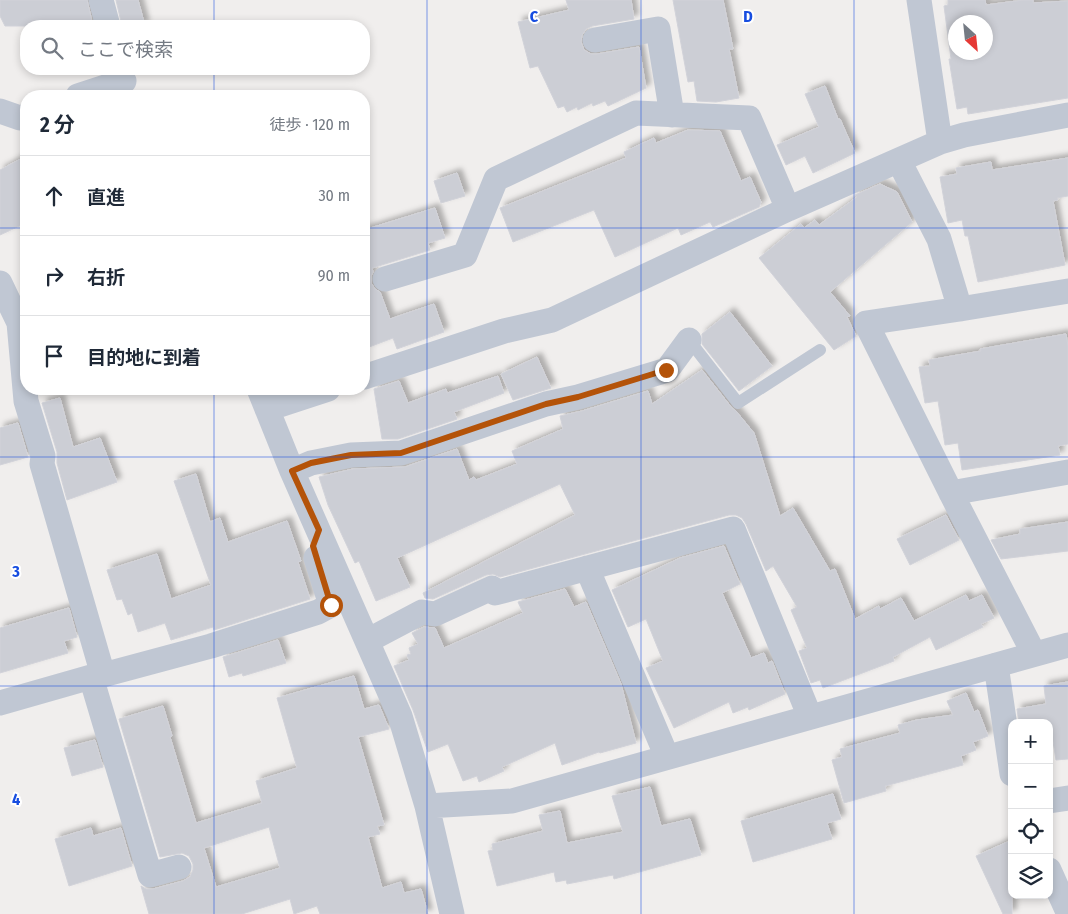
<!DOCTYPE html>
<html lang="ja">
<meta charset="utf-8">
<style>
body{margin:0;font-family:"Fira Sans Condensed","Noto Sans JP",sans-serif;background:#f6f6f7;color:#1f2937}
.controls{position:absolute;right:15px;bottom:15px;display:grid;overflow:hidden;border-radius:10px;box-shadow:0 2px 8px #0003}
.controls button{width:45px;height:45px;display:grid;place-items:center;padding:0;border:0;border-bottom:1px solid #e0e1e3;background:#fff;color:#1f2937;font:25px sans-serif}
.compass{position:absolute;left:948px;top:15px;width:45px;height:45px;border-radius:50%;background:#fff;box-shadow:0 2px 8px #0003;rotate:153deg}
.stop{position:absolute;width:15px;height:15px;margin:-11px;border:4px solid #b45309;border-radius:50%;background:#fff}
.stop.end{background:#b45309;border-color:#fff;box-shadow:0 1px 5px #0008}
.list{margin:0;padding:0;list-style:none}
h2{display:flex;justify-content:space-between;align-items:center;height:65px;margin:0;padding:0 20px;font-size:21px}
h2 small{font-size:16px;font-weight:400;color:#747a83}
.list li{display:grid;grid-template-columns:32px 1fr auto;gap:15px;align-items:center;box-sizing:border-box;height:80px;padding:0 20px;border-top:1px solid #e0e1e3}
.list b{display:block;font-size:19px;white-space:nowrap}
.list em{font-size:16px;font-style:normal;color:#747a83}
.icon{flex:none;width:28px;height:28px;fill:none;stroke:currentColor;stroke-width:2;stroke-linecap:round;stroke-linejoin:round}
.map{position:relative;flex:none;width:1068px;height:914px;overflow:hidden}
.search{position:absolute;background:#fff;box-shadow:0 2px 8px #0003;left:20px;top:20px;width:350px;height:55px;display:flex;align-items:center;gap:12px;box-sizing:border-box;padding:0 18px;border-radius:20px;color:#747a83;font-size:19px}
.panel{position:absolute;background:#fff;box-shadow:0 2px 8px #0003;left:20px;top:90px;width:350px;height:305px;border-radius:20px}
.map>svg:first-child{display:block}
.building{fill:#ccced5;stroke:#d1d2d9;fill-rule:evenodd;filter:url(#shadow)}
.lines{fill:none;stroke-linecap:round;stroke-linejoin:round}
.lane{stroke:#c0c7d3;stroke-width:12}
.street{stroke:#c0c7d3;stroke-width:25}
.route{stroke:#b45309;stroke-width:6}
.grid{fill:none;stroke:#174de0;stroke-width:1;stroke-opacity:0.55}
.grid-label{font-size:16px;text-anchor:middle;font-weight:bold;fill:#174de0;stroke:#fff;stroke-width:4;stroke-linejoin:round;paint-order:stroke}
</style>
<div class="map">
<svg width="1068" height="914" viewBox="0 0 1068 914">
<defs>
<filter id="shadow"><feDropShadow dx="4.5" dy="-4.5" stdDeviation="2.5" flood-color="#0004"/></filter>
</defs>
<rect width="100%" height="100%" fill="#f0eeed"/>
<!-- building -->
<path class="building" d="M0,0H87L93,26H5L0,16Z
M116,0H138L145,26H122Z
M566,0H631L634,19L592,26L586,29L582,35L581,42L584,50L591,54H597L639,47L646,88L608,106L605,101L593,106L592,103L578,110L577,107L567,112L564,106L558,108L538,66L530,68L518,22L569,10Z
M673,0H723L733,49H729L739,98L716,102L697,101L694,81L688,82Z
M948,0H985L986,5L1024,0H1033V3L1068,1V98L968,114L967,107L957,109L949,59H951L944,6L948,5ZM956,22H986V52H956Z
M825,86L838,119H840L855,153L813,173L805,156L786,165L777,145L819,127L805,94Z
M688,130L720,131L741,181L750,177L761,202L759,207L713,227L710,222L681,235L678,228L615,257L594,210L513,242L500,208L626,158L624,152L654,138L656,143Z
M26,156V223L0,235V170Z
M1068,158V196L1057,198L1058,200L1053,201L1065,265L978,282L968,236H965L962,220L948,223L940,177L957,174L956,168L991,162L992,170Z
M457,173L465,196L441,203L434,181Z
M880,184L897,192L912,222L830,292L850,316L847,317L856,336L834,350L759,258L801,224L804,228L815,220L819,225L857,197L855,195Z
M435,208L445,238L428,243L430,250L372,268L373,272L371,276V283L375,289L380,292L390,319L434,304L444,332L397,349L393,338L364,349V230Z
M730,312L772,366L739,391L702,344V334Z
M1066,334L1068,346V444L1058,446L1060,455L962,470L958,443L945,445L938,401L925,403L919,367L930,366L929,360L981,351L980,349Z
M537,357L551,388L513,400L501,374Z
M702,370L732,408L736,411L754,433L780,516L793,508L830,571L835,569L855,619L879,606L880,609L901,598L914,621L966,595L969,601L982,595L994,618L981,624L983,627L936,650L930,637L893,657L894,661L823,688L820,680L811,683L799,651L807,648L791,610L797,607L773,566L766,571L746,524L742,518L736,515H729L500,577L493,574L486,575L433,599L425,598L423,593L575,515L560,484L397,558L410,587L376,601L359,561L355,563L328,505L319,477L353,469L405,467L457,449L469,480L474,477L476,480L517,464L512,451L563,429L560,416L582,411L648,391L652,404Z
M498,376L504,393L454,412L457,419L398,439H382L374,389L399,381L408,403L446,389L447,393Z
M60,398L73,447L100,438L117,482L67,500L57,463V452L42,403Z
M18,423L28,457L0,465V428Z
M196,474L210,522L220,518L228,542L287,521L301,561L298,562L310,599L214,630L213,627L171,640L165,623L138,632L132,613L128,615L122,599L117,600L107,570L157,554L171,599L211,585L174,481Z
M946,515L959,540L910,565L897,539Z
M1068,522V551L1001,559L991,540L1020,534V529Z
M724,546L740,584L722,593L751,658L764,653L768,663L772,661L785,694L749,710L748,707L733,713L729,702L674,728L646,668L663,661L646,619L628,627L612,590L680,558Z
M565,589L574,607L586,602L621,684L636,743L600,753L599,752L562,765L555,743L502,767L504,771L479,782L477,776L463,781L448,744L428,752L413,710L394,666L409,660L407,655L411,654L409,648L418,644L412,633L424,627L435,628L444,648L523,613L518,602Z
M69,608L77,637L64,641L68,653L0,673V628Z
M278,640L286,663L243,676L242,673L229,677L223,657Z
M354,676L364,709L379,705L389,729L358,737L384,825L377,826L380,834L368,837L382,888L401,882L404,893L421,889L428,914H320L317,906L294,914L290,899L242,914H149L141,886L146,889H153L183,881L190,877L193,870V864L189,856L182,853L160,857L119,719L163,706L172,736L170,737L196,823L262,803L256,781L297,768L277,698ZM269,827L280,868L216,887L204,848Z
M1068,682V759L1056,760L1050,723H1019L1017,709L1046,704L1044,686Z
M966,693L974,712L978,710L988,736L973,742L976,750L961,756L963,765L885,786L886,791L844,803L832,760L842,757L840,749L900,733L898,725L917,720L953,715L947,701Z
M95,740L103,767L72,776L64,748Z
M650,787L661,826L690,819L701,855L614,879L613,875L567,884L566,880L556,882L554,872L497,886L488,851L493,850L492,844L543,831L539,815L560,811L567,843L623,832L612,796Z
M833,794L841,819L827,823L832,839L753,862L741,821Z
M91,828L93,836L121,828L132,866L69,886L55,839Z
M1012,840V914H1003L976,856Z"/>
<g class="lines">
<!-- lane -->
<path class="lane" d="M689,340L738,403L820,350"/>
<!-- street -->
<path class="street" d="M101,0L108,26
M919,0L940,142
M595,40L658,29L672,115
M78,96L124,81
M0,111L20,118L26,116
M899,161L939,239L960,309L866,323L951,493L1034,654
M385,279L465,255L496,179L636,113L749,118L788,209
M0,283L19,323L26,401L43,456L42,464L103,675
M960,309L1068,291
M364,377L504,331L552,320L788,209L940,142L964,135L1068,115
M259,389L292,471L400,716L427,806L452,914
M267,409L328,389
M292,471L311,463L351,455L401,453L546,404L578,397L667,370L689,340
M951,493L1068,472
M587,568L667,757
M367,641L422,612L435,614L492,588L495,593L733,529L810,717
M996,665L1012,774
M91,677L150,875L179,867
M0,703L91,677L103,675L211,646L318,612L331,605L316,558
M1049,801L1068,798
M427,806L512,801L1068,645
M1049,870L1068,912"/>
</g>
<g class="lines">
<!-- route -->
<path class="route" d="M331,605L313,546L319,530L292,471L311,463L351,455L401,453L546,404L578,397L666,370"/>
</g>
<!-- grid -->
<path class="grid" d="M214,0V26M427,0V914M641,0V914M854,0V914M214,69V96M0,228H26M364,228H1068M214,389V914M0,457H1068M0,686H1068"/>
<g class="grid-label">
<text x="534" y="22">C</text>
<text x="748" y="22">D</text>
<text x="16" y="577">3</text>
<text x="16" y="805">4</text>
</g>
</svg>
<div class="controls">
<button>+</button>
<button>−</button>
<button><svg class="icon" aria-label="locate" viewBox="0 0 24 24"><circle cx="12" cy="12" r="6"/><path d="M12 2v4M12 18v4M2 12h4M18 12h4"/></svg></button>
<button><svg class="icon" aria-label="layers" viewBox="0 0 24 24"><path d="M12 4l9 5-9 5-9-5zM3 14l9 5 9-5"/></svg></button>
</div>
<svg class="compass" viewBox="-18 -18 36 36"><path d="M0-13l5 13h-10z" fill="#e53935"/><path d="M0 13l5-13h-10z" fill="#747a83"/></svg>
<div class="stop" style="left:331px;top:605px"></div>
<div class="stop end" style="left:666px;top:370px"></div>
<div class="search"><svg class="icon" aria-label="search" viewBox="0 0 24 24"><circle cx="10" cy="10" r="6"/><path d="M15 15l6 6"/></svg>ここで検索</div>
<section class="panel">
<h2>2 分<small>徒歩 · 120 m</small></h2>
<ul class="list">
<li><svg class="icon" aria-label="ahead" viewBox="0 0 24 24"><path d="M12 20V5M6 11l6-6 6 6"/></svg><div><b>直進</b></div><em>30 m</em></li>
<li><svg class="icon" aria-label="right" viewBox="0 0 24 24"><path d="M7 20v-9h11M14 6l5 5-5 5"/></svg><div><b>右折</b></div><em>90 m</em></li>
<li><svg class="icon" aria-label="arrive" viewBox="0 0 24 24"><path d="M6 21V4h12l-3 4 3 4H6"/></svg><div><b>目的地に到着</b></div></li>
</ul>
</section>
</div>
